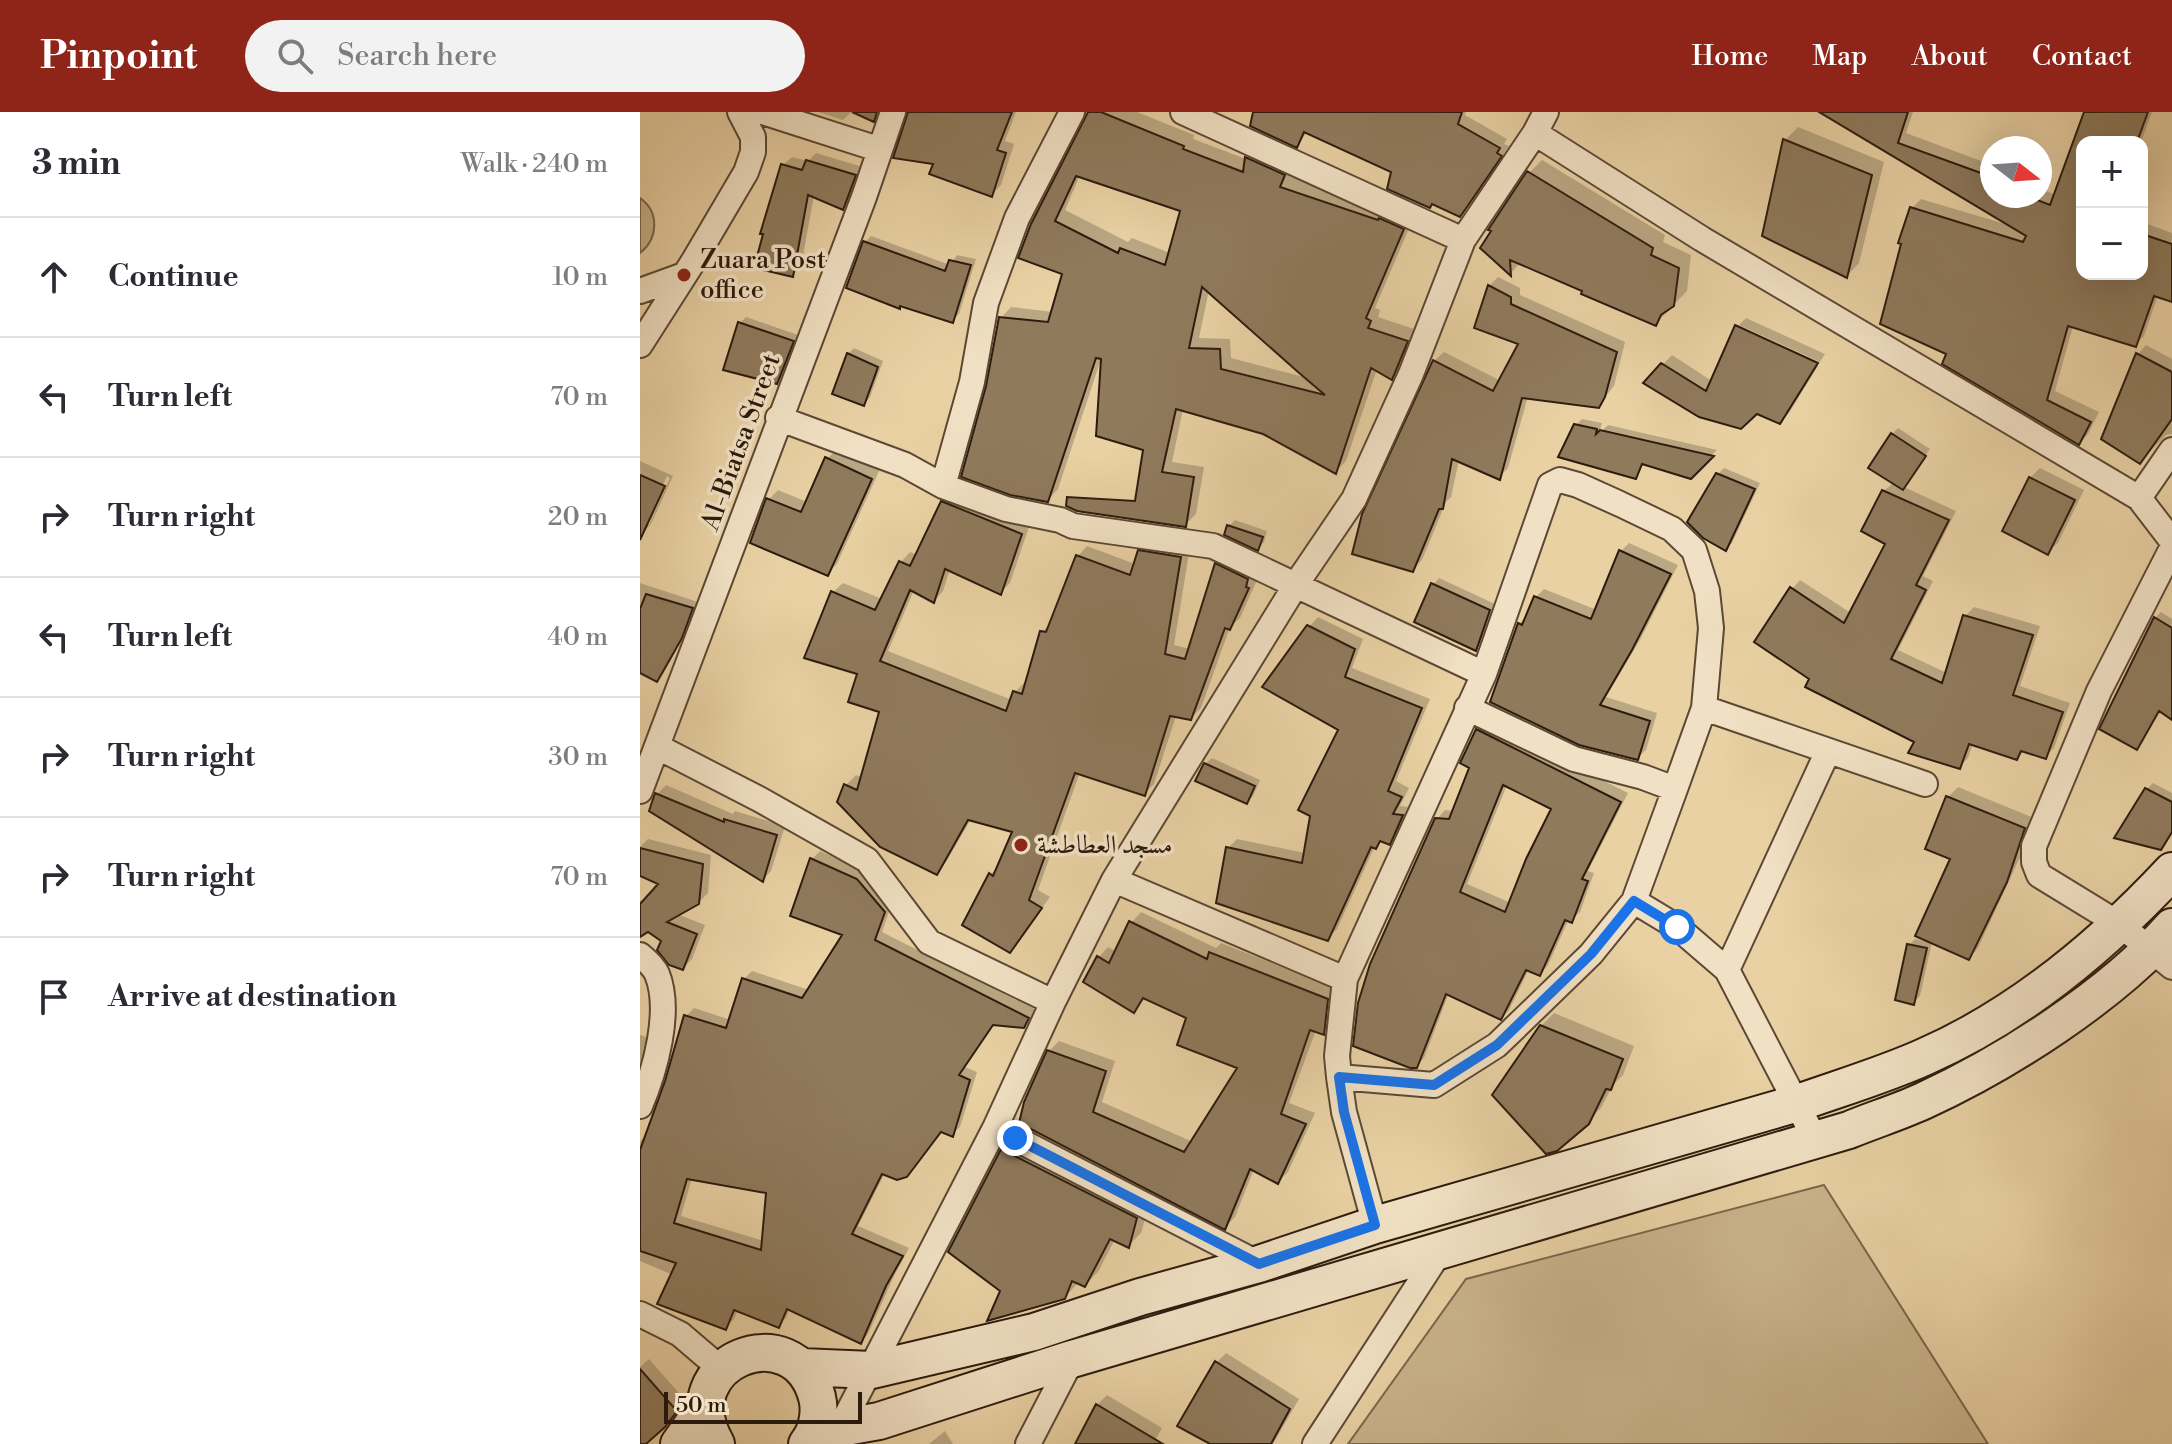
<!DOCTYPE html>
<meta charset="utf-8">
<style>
body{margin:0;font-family:"Libre Bodoni",Amiri,serif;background:#f2f2f3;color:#2b2b33}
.controls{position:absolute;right:24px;top:24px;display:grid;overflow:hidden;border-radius:16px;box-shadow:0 8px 32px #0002}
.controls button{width:72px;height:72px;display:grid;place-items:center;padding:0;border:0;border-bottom:2px solid #e1e1e2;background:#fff;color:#2b2b33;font:40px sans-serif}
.compass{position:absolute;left:1340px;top:24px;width:72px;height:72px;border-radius:50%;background:#fff;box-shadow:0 8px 32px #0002;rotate:107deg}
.scale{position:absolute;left:24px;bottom:20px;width:198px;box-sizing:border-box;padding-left:8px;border:4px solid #2d1b0e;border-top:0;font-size:22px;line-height:28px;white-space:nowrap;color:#2d1b0e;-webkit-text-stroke:6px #f1e1c4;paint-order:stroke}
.stop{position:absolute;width:24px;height:24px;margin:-18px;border:6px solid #1a73e8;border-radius:50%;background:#fff}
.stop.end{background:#1a73e8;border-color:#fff;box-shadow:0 2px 8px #0008}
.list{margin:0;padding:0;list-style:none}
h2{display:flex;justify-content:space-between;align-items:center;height:104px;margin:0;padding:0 32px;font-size:34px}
h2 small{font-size:26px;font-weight:400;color:#7c7c81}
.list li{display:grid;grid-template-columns:52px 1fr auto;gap:24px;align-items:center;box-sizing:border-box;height:120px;padding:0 32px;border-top:2px solid #e1e1e2}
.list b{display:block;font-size:30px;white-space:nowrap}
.list em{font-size:26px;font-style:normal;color:#7c7c81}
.icon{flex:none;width:44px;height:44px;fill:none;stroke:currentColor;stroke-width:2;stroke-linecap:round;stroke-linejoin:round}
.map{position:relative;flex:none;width:1532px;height:1332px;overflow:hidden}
header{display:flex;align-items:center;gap:48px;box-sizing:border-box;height:112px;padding:0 40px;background:#8f2418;color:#fff}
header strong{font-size:38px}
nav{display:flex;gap:44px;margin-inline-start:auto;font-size:28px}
.search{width:560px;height:72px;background:#f2f2f3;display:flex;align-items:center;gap:20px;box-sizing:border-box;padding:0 28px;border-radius:44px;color:#7c7c81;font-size:30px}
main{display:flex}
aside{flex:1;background:#fff}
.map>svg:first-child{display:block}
.green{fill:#c9b28a;stroke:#7b664c;stroke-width:2}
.shadow{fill:#0003;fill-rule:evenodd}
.building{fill:#8f7a5c;stroke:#2d1b0e;stroke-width:2;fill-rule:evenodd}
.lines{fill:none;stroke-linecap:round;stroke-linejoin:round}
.street-casing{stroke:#5c4834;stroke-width:28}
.secondary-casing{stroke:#2d1b0e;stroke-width:40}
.street{stroke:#f1e1c4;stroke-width:24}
.secondary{stroke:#f1e1c4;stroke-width:36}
.route{stroke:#1a73e8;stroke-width:10}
.poi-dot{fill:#8f2418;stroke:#f1e1c4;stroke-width:3}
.labels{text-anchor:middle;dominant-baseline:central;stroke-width:7;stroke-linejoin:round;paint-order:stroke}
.poi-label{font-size:26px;fill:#2d1b0e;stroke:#f1e1c4;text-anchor:start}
.street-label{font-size:26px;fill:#2d1b0e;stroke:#f1e1c4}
</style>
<header>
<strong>Pinpoint</strong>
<div class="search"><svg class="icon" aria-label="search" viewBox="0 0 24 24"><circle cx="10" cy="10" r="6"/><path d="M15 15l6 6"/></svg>Search here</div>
<nav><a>Home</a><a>Map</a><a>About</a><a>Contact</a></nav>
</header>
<main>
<aside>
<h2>3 min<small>Walk · 240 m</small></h2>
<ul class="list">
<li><svg class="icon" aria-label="ahead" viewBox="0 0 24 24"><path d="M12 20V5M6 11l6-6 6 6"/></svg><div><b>Continue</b></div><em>10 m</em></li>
<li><svg class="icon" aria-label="left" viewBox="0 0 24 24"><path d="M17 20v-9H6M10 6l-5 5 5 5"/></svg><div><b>Turn left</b></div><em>70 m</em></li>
<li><svg class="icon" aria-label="right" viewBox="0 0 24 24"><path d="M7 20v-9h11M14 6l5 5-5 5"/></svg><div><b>Turn right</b></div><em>20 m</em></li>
<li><svg class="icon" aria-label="left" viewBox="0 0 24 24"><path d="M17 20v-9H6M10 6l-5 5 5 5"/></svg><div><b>Turn left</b></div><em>40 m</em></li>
<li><svg class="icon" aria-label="right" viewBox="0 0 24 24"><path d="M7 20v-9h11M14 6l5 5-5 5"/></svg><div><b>Turn right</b></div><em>30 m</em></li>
<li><svg class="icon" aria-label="right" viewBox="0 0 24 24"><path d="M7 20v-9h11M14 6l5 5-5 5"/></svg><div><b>Turn right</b></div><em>70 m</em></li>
<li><svg class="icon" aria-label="arrive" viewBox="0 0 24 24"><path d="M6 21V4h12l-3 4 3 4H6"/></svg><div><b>Arrive at destination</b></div></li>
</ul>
</aside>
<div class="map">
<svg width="1532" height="1332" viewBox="0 0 1532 1332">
<rect width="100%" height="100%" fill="#e9d1a4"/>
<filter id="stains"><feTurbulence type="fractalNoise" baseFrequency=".0025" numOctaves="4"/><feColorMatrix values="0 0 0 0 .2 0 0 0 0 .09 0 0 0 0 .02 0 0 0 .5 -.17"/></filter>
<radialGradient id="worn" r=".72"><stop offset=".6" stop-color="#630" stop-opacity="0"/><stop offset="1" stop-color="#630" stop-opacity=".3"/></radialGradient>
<!-- green -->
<path class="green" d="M0,86C20,100 18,127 0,141Z
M1184,1073L1348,1332H708L826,1167Z"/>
<!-- shadow -->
<path class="shadow" d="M178,0H211L203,8Z
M269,0H376L365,29L374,32L361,73L352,82L295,50Z
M451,0H497L554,23L553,27L606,47L617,35L654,52L649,64L773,107L735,196L740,198L738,205L777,218L762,255L751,266L737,257L706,349L695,360L623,320L543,297L532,350L564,355L556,402L545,413L461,247L418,377L408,388L348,274L361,206L371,195L413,200L425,160L381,145ZM440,63L542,97L530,141L492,126L488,130L425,98ZM569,178L668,266L591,246L590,227L559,226Z
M615,0H826L825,3L867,27L864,32L869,34L829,94L820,103L753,59L668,19L657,33Z
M1183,0H1273L1266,21L1352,53V84H1400V77L1414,82L1446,0H1512L1501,30H1442V162H1502V110L1532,121V187L1518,183L1504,224L1495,233L1433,214L1415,279L1459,300L1448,322L1439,331L1309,241L1272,96L1281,87L1372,114Z
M1158,15L1244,50L1219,151L1207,164L1125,123L1145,28Z
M176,41L223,55L211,87L203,96L174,83L161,155L153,163L143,53L152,45L168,49Z
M902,48L1025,123L1023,130L1051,143L1047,179L1016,211L881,150L871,161L843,136L889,61Z
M231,124L310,153L317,143L336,147L319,202L312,208L225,130Z
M858,165L880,176V183L985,230L974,274L958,294L888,284L868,356L859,365L819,348L811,385L806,390L782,448L772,458L794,249L804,240L861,269L881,231L849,174Z
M106,205L158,223L143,264L137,270L100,211Z
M1106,206L1185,242L1180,250L1099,213Z
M1098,214V217L1178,254L1149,301L1140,310L1117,299L1006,270L1032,243L1072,269Z
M1506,233L1532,247V322L1526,323L1500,350L1498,242Z
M214,236L243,249L230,285L224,292L208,242Z
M942,307L962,311L959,321L968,313L1077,338L1050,364L1005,350L995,364L936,313Z
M1258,316L1290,337L1264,375L1316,399L1283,464L1293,469L1258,538L1307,561L1325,504L1334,495L1400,514L1380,574L1430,591L1414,636L1405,645L1385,638L1377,646L1333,631L1328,646L1319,655L1172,566L1152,477L1160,468L1211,501L1248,432L1244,379L1254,370L1252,322Z
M197,337L240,357L197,452L188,461L128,388L138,378L167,390L187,347Z
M0,349L33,364L11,412L2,421ZM27,364L30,366L9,413H5Z
M1084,356L1120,371L1092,431L1085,437L1078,362Z
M1400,356L1444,378L1418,431L1408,440L1390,366Z
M313,381L390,412L370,471L360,481L310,457L303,479L294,489L274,478L248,539L372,588L375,580L384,571H387L402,520L412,510L438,444L447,434L495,452L500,440L510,430L550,435L534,533L550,537L577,453L586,443L618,466L600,506L590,515L561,596L551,606L536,604L514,672L504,682L440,660L398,778L410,785L370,839L325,812L351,762L360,754L375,719L331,707L306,750L297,760L206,673L216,663L223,666L242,599L220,561L193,480L203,471L242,487L261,450L270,440L277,443L303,390Z
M595,408L627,419L624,430L618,436L589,414Z
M989,431L1038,453L1000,528L966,585L1017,601L1006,638L997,646L879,512L889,503L896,485L904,477L957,498L981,439Z
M799,466L855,492L842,530L836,536L793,473Z
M0,471L58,490L47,518L23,562L17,568L0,558Z
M1521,500L1532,507V605L1520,598L1496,636L1515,506Z
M678,505L723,527L712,556L790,587L756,669L769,676L760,694L771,695L759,721L749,730L742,728L734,736L697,817L687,827L588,736L597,727L665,741L701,617L669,515Z
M845,610L988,681L948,759L954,761L940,800L931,808L929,807L908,853L900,862L889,857L869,898L861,906L809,881L784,946L776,954L797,707L805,698L815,699L832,655L837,618ZM867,673L914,696L871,791L827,772Z
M572,646L620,668L613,684L607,690L565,652Z
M1513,671L1532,681V721L1520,735L1507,677Z
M26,673L93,702L95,699L145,714L131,759L123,768L12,698L17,682Z
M1318,675L1394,706L1388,728L1338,836L1329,846L1292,830L1280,884L1274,890L1269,833L1275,827L1288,830L1313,746L1288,736L1308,685Z
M8,727L71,743L68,781L58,791L37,802L65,813L52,847L43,856L23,828L0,812V788L5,790L21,771L0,762V735Z
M180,739L225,760L252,791L242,820L396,898L384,914L355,911L325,955L337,960L320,1015L312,1022L302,1018L245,1061L218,1114L269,1136L254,1164L228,1222L221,1230L150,1196L146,1206L138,1213L98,1197L94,1207L86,1215L33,1163L0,1149V1030L10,1016L27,969L46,904L54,896L91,908L104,867L112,859L169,878L205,822L152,802L172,747ZM52,1066L129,1080L124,1129L41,1104Z
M501,800L576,836L581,831L697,877L694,911L684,921L676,918L649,991L675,1001L648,1060L638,1070L614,1057L595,1105L585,1115L381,1010L409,939L419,929L475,949L462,990L553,1030L600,955L549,905L506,885L494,899L458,846L468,835L477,840L491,811Z
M914,901L994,934L983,963L973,973L961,996L947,1010L901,914Z
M0,923L9,926L4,949L0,952Z
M376,1025L509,1093L501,1121L488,1134L475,1127L458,1160L445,1173L439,1170L424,1186L311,1139L363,1038Z
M586,1241L659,1287L633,1332H574L577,1250Z
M9,1247L45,1288L24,1314L0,1332V1255Z
M467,1283L522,1316L513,1332H437L457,1293Z
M305,1319L313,1332H289Z"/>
<!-- building -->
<path class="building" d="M212,0H237L234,10Z
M268,0H372L357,38L366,41L352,85L289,62L293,52L253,46Z
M448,0H461L544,34L543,37L603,60L605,45L645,63L640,75L738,108L739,106L764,117L726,206L731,209L728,216L768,229L752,268L731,256L696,362L623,322L536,297L522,360L554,365L546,415L437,399L426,394L427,385L495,389L503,338L456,324L461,247L456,246L408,390L370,383L321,365L346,274L359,205L408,210L422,162L378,146L391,112ZM436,64L540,99L525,153L480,136L478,141L415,109ZM562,175L658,260L685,283L581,257L580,237L549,236Z
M613,0H822L818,12L860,36L857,41L862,44L820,105L792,92L790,96L747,77L751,60L664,20L657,36L610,14Z
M1179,0H1268L1258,31L1352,65V84H1387L1410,93L1444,0H1508L1497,30H1442V162H1502V122L1532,132V190L1514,184L1496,235L1428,214L1407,288L1451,310L1439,333L1302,252L1306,242L1240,212L1261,132L1258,131L1270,95L1383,130L1386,124Z
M1143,27L1232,63L1207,166L1122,124Z
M166,48L216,63L203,98L168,83L153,165L114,156L123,122H120L141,52L162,58Z
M887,59L1013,136L1011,143L1039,156L1034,194L1021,203L1016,214L941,182L942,179L870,148L871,164L840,136L851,119L848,118Z
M223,129L305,159L309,148L331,153L313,211L260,194V197L206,176Z
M848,173L871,185V192L977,240L965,285L959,296L882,286L860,368L812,347L803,397H799L773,460L712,442L722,402L793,248L853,279L878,232L834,216Z
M98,210L154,229L137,272L83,258Z
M1095,213L1178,251L1140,312L1117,302L1101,317L1059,305L1003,271L1021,251L1066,279Z
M207,241L238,255L224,294L192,282Z
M1496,241L1532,260V307L1500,352L1461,327Z
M934,312L957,317L956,322L960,318L1074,344L1051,367L1002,352L996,367L918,345Z
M1251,321L1286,344L1263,378L1228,356Z
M185,345L232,367L188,464L110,431L126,386L161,400Z
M1076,361L1115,377L1086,439L1063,426L1047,410Z
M0,363L25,374L0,428Z
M1389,365L1435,388L1408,443L1362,419Z
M1242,378L1309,408L1276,473L1286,478L1251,547L1302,571L1323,503L1393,523L1373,583L1423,600L1406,647L1381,639L1377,648L1329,632L1320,657L1268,641L1274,630L1165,575L1169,567L1114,530L1150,475L1204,511L1245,432L1221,419Z
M301,389L382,422L361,483L305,457L294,491L270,478L240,549L366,599L373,579L382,582L400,519L406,520L436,443L490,463L498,438L541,445L525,542L545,547L575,451L608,467L606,475L609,476L590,518L585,516L551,608L530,604L505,684L435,661L389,788L402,796L370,841L322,813L349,761L353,764L372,720L328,708L297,763L240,735L197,690L204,672L217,678L239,600L208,590L217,562L164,546L191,479L235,498L259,449L270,454Z
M587,413L623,425L618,439L584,423Z
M979,438L1031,462L992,538L960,593L1010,609L998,648L939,633L850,590L878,511L882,513L894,484L951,507Z
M791,471L850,498L836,539L774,510Z
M6,482L53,496L42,526L17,570L0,561V497Z
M1514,505L1532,516V608L1519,599L1497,638L1459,617Z
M667,513L715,537L705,565L782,596L748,679L762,685L753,702L763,703L750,733L740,729L736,737L731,735L688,829L576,791L586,735L662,751L670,704L658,698L698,618L622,575Z
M836,617L981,690L942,767L948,769L932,811L925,808L900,864L886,858L861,908L806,882L777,956H770L713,934L718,891L730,852L795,706L809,707L829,656L820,651ZM863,673L911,697L886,747L865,800L820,780Z
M564,651L615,674L607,692L555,669Z
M1505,676L1532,690V720L1521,738L1474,726Z
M15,681L84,710V707L137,723L123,770L9,699Z
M1306,684L1385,716L1367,770L1329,848L1275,824L1310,747L1285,737Z
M0,736L63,752L59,792L27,810L57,822L43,858L29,853L17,838L21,829L8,820L0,825V792L18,772L0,764Z
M170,746L217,767L245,800L235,828L389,906L384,916L353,913L319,963L330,968L313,1025L301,1020L267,1065L257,1068L242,1062L212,1122L263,1144L246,1174L221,1232L147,1197L139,1216L94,1198L86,1218L17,1192L36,1151L0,1139V1038L25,969L44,903L86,916L102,866L162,886L202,823L150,804ZM47,1067L126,1081L121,1138L34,1111Z
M489,809L567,847L569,840L688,887L684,923L670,918L641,1002L666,1012L638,1072L610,1057L585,1118L379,1011L384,990L407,938L466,959L453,1000L544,1040L597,956L537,933L546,906L503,886L494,901L443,870L457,844L469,851Z
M1267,832L1287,836L1274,893L1255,888Z
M900,913L983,947L971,978L966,977L949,1012L917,1039L906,1042L852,983Z
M361,1037L497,1106L489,1136L470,1127L445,1175L432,1169L425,1187L347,1209L360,1179L308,1140Z
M575,1249L650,1297L631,1332H570L537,1314Z
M0,1257L37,1299L25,1315L6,1332H0Z
M456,1292L523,1332H435Z"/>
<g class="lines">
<defs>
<path id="street" d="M123,0L238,37
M543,0L823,128
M895,21L1062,127L1499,386L1532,429
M0,179L44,163
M0,233L53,150L106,60L113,40V25L100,0
M138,306L265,353L303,374L366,397L420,408L433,414L573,434L844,562
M303,374L332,270L346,191L377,106L432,0
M1499,386L1532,338
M1532,436L1459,579L1394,734V750L1399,763L1479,812L1532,855
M827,596L934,647L1003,665L1035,677
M1064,596L1285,672
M18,635L119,687L227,748L289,830L413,890
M0,679L224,85L253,0
M474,768L705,867
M994,789L1037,815L1087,858L1175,1027
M0,843C6,848 14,855 17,862C32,899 15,959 0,994
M1087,858L1188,639
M699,965L794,973L857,933L951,842L994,789L1035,677L1064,596L1071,516L1067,479L1054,438L1032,417L980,392L938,373L920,368L910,373L844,562L705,867L697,944L699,965L704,1000L735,1113
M355,1016L619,1152
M0,1202L40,1222L81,1257
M200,1316L355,1016L413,890L474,768L657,471L714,387L771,262L823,128L895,21L906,0
M388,1332L432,1247
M675,1332L801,1138"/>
<path id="secondary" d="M161,1255L232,1258L394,1220L500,1185L619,1152L735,1113L1158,991C1200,976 1244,963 1284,945C1380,903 1461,835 1532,759
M171,1328L200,1316L239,1309L432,1247L1209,1018C1233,1008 1259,1000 1283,989C1366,951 1471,884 1532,815
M39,1332L64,1297
M76,1332C29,1250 154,1200 177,1285C181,1301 177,1320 167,1332"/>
</defs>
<!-- street casing -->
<use href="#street" class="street-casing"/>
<!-- secondary casing -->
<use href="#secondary" class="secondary-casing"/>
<!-- street -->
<use href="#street" class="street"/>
<!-- secondary -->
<use href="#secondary" class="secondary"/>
</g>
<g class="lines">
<!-- route -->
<path class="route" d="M375,1026L619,1152L735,1113L704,1000L699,965L794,973L857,933L951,842L994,789L1037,815"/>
</g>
<!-- markers -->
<g class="poi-dot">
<circle cx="44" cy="163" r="8"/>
<circle cx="381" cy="733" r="8"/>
</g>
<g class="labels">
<!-- poi labels -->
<g class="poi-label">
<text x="60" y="148">Zuara Post<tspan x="60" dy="30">office</tspan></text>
<text x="397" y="733">مسجد العطاطشة</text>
</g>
<!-- street labels -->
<g class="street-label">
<text transform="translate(101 330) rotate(-70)">Al-Biatsa Street</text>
</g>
</g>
<rect width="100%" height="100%" filter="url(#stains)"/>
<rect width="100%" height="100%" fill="url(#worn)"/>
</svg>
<div class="controls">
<button>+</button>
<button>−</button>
</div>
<svg class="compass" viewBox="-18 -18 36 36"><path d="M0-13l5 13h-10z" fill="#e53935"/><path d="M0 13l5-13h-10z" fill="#7c7c81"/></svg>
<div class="scale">50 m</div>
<div class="stop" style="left:1037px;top:815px"></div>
<div class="stop end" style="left:375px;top:1026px"></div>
</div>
</main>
